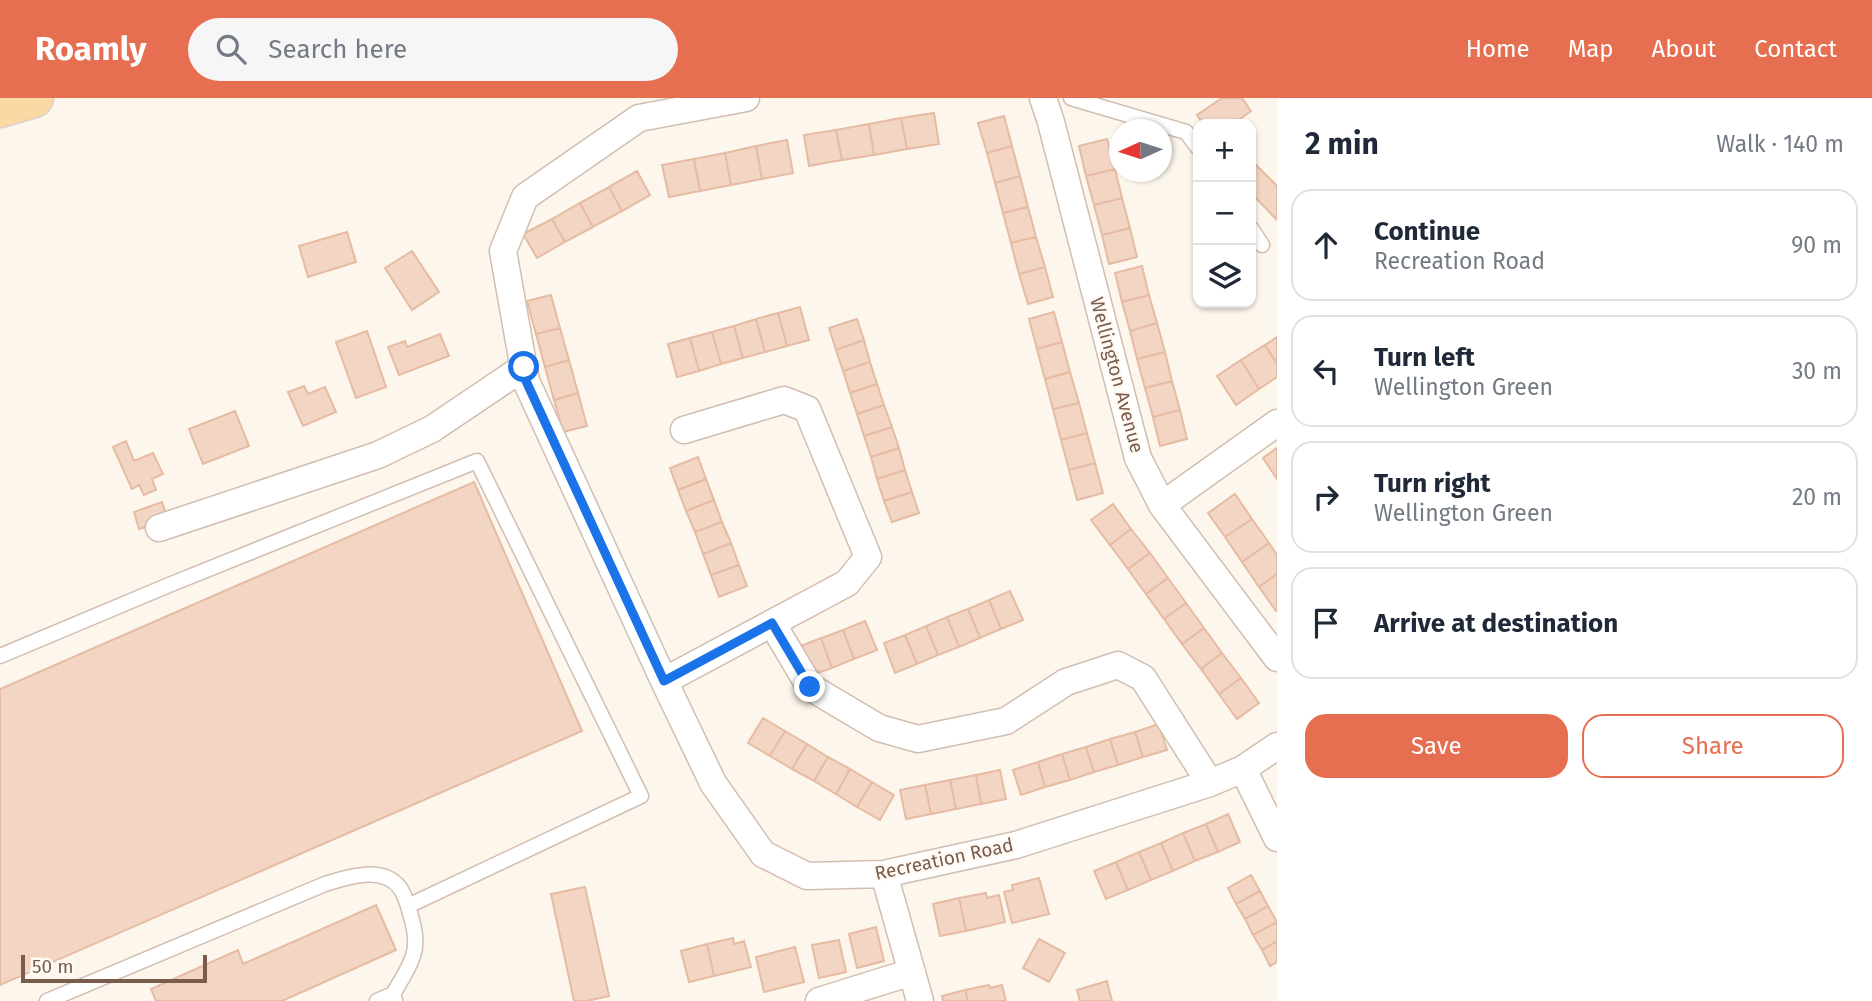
<!DOCTYPE html>
<meta charset="utf-8">
<style>
body{margin:0;font-family:"Fira Sans",sans-serif;background:#f6f6f7;color:#1f2937}
.controls{position:absolute;right:21px;top:21px;display:grid;overflow:hidden;border-radius:14px;box-shadow:0 2px 5px #0004}
.controls button{width:63px;height:63px;display:grid;place-items:center;padding:0;border:0;border-bottom:2px solid #e0e1e3;background:#fff;color:#1f2937;font:35px sans-serif}
.compass{position:absolute;left:1109px;top:21px;width:63px;height:63px;border-radius:50%;background:#fff;box-shadow:0 2px 5px #0004;rotate:267deg}
.scale{position:absolute;left:21px;bottom:18px;width:186px;box-sizing:border-box;padding-left:7px;border:4px solid #7a5c4d;border-top:0;font-size:19px;line-height:24px;white-space:nowrap;color:#7a5c4d;-webkit-text-stroke:5px #fffaf3;paint-order:stroke}
.stop{position:absolute;width:21px;height:21px;margin:-16px;border:5px solid #1a73e8;border-radius:50%;background:#fff}
.stop.end{background:#1a73e8;border-color:#fff;box-shadow:0 2px 7px #0008}
.list{margin:0;padding:0;list-style:none}
h2{display:flex;justify-content:space-between;align-items:center;height:91px;margin:0;padding:0 28px;font-size:30px}
h2 small{font-size:23px;font-weight:400;color:#747a83}
.list li{display:grid;grid-template-columns:46px 1fr auto;gap:21px;align-items:center;box-sizing:border-box;height:112px;margin:0 14px 14px;padding:0 14px;border:2px solid #e0e1e3;border-radius:21px}
.list b{display:block;font-size:26px;white-space:nowrap}
.list p{margin:0;font-size:23px;white-space:nowrap;color:#747a83}
.list em{font-size:23px;font-style:normal;color:#747a83}
.actions{display:flex;gap:14px;padding:21px 28px}
.actions a{flex:1;padding:16px 0;border:2px solid #e76f51;border-radius:21px;text-align:center;font-size:24px;color:#e76f51}
.actions .main{background:#e76f51;color:#fff}
.icon{flex:none;width:38px;height:38px;fill:none;stroke:currentColor;stroke-width:2;stroke-linecap:round;stroke-linejoin:round}
.map{position:relative;flex:none;width:1277px;height:903px;overflow:hidden}
header{display:flex;align-items:center;gap:42px;box-sizing:border-box;height:98px;padding:0 35px;background:#e76f51;color:#fff}
header strong{font-size:33px}
nav{display:flex;gap:38px;margin-inline-start:auto;font-size:24px}
.search{width:490px;height:63px;background:#f6f6f7;display:flex;align-items:center;gap:18px;box-sizing:border-box;padding:0 24px;border-radius:38px;color:#747a83;font-size:26px}
main{display:flex}
aside{flex:1;background:#fff}
.map>svg:first-child{display:block}
.building{fill:#f3d5c3;stroke:#e6bba3;stroke-width:2}
.lines{fill:none;stroke-linecap:round;stroke-linejoin:round}
.service-casing{stroke:#d1beb0;stroke-width:17}
.minor-casing{stroke:#d1beb0;stroke-width:29}
.primary-casing{stroke:#dad1cd;stroke-width:41}
.service{stroke:#fff;stroke-width:14}
.minor{stroke:#fff;stroke-width:26}
.primary{stroke:#fbd9a5;stroke-width:38}
.route{stroke:#1a73e8;stroke-width:9}
.labels{text-anchor:middle;dominant-baseline:central;stroke-width:5;stroke-linejoin:round;paint-order:stroke}
.street-label{font-size:19px;fill:#7a5c4d;stroke:#fffaf3}
</style>
<header>
<strong>Roamly</strong>
<div class="search"><svg class="icon" aria-label="search" viewBox="0 0 24 24"><circle cx="10" cy="10" r="6"/><path d="M15 15l6 6"/></svg>Search here</div>
<nav><a>Home</a><a>Map</a><a>About</a><a>Contact</a></nav>
</header>
<main>
<div class="map">
<svg width="1277" height="903" viewBox="0 0 1277 903">
<rect width="100%" height="100%" fill="#fdf6ec"/>
<!-- building -->
<path class="building" d="M1222,0H1242L1251,13L1233,26H1203L1197,17Z
M934,15L939,46L907,51L901,20Z
M1004,18L1012,48L987,55L978,25Z
M901,20L907,51L874,57L869,26Z
M869,26L874,57L842,62L836,32Z
M836,32L842,62L809,68L804,37Z
M1107,41L1115,71L1086,78L1079,48Z
M787,42L793,75L762,81L756,48Z
M756,48L762,81L731,87L725,55Z
M1012,48L1020,78L995,85L987,55Z
M725,55L731,87L700,93L694,61Z
M694,61L700,93L669,99L662,67Z
M1251,62L1277,88V122L1251,95Z
M1115,71L1122,100L1094,107L1086,78Z
M637,73L650,97L622,113L609,89Z
M1020,78L1028,109L1003,115L995,85Z
M609,89L622,113L593,129L580,105Z
M1122,100L1130,130L1102,137L1094,107Z
M580,105L593,129L565,144L552,121Z
M1028,109L1036,139L1011,145L1003,115Z
M552,121L565,144L537,160L523,136Z
M1130,130L1137,159L1109,166L1102,137Z
M347,134L356,164L308,179L299,148Z
M1036,139L1045,169L1019,176L1011,145Z
M412,153L439,194L412,212L385,170Z
M1142,168L1149,197L1122,204L1115,175Z
M1045,169L1053,199L1028,206L1019,176Z
M551,197L560,230L536,236L527,203Z
M1149,197L1157,225L1130,233L1122,204Z
M800,209L809,242L787,248L778,215Z
M1054,214L1062,244L1037,251L1029,221Z
M778,215L787,248L765,254L756,221Z
M756,221L765,254L743,260L734,228Z
M857,221L864,242L836,252L829,230Z
M1157,225L1165,254L1137,261L1130,233Z
M734,228L743,260L721,266L712,234Z
M560,230L569,262L545,269L536,236Z
M367,233L386,289L356,300L336,244Z
M712,234L721,266L699,273L690,240Z
M440,236L449,258L399,277L388,249L405,243L407,249Z
M1277,239V266L1265,247Z
M690,240L699,273L677,279L668,246Z
M864,242L870,264L843,273L836,252Z
M1062,244L1070,274L1045,281L1037,251Z
M1265,247L1277,266V279L1259,291L1241,262Z
M1165,254L1172,283L1145,290L1137,261Z
M569,262L578,295L554,302L545,269Z
M1241,262L1259,291L1236,307L1217,278Z
M870,264L877,286L850,295L843,273Z
M1070,274L1079,305L1053,311L1045,281Z
M1172,283L1180,312L1153,319L1145,290Z
M877,286L884,307L857,316L850,295Z
M304,288L308,296L325,289L336,314L303,328L288,294Z
M578,295L587,328L563,334L554,302Z
M1079,305L1087,335L1061,342L1053,311Z
M884,307L892,329L864,338L857,316Z
M1180,312L1187,341L1160,348L1153,319Z
M235,313L249,348L203,366L189,331Z
M892,329L899,350L871,359L864,338Z
M1087,335L1095,365L1069,372L1061,342Z
M126,343L134,363L153,355L163,376L152,381L156,392L144,397L139,387L132,391L113,349Z
M899,350L905,372L877,381L871,359Z
M1277,350V381L1263,360Z
M698,359L706,381L678,392L670,370Z
M1095,365L1103,395L1077,402L1069,372Z
M905,372L912,394L884,403L877,381Z
M706,381L714,402L686,413L678,392Z
M474,384L582,633L0,887V591Z
M912,394L919,415L892,424L884,403Z
M1235,396L1252,421L1225,439L1208,415Z
M714,402L722,424L695,434L686,413Z
M162,404L168,422L139,431L134,414Z
M1113,406L1131,431L1110,447L1091,422Z
M1252,421L1269,445L1242,464L1225,439Z
M722,424L731,445L703,456L695,434Z
M1131,431L1150,455L1128,471L1110,447Z
M731,445L739,467L711,477L703,456Z
M1269,445L1277,457V476L1259,489L1242,464Z
M1150,455L1168,480L1146,496L1128,471Z
M739,467L747,488L719,499L711,477Z
M1277,476V513H1276L1259,489Z
M1168,480L1186,505L1164,521L1146,496Z
M1010,493L1023,522L1001,531L989,502Z
M989,502L1001,531L980,540L968,511Z
M1186,505L1204,530L1182,546L1164,521Z
M968,511L980,540L959,549L947,519Z
M947,519L959,549L938,557L926,528Z
M865,523L877,552L854,561L843,532Z
M926,528L938,557L917,566L905,537Z
M1204,530L1222,555L1201,571L1182,546Z
M843,532L854,561L832,570L821,540Z
M905,537L917,566L895,575L884,545Z
M821,540L832,570L809,578L798,549Z
M1222,555L1241,580L1219,596L1201,571Z
M1241,580L1259,605L1237,621L1219,596Z
M763,620L785,633L770,658L748,645Z
M1159,626L1167,652L1143,659L1135,634Z
M785,633L807,646L792,671L770,658Z
M1135,634L1143,659L1118,667L1110,641Z
M1110,641L1118,667L1094,674L1086,649Z
M807,646L828,659L814,683L792,671Z
M1086,649L1094,674L1070,682L1062,656Z
M1062,656L1070,682L1045,689L1038,664Z
M828,659L850,671L836,696L814,683Z
M1038,664L1045,689L1021,697L1013,672Z
M850,671L872,684L857,709L836,696Z
M1000,672L1006,701L981,706L976,677Z
M976,677L981,706L956,711L950,682Z
M950,682L956,711L931,716L925,687Z
M872,684L894,697L880,722L857,709Z
M925,687L931,716L906,721L900,692Z
M1228,716L1240,744L1218,754L1206,726Z
M1206,726L1218,754L1195,763L1183,735Z
M1183,735L1195,763L1173,773L1161,745Z
M1161,745L1173,773L1151,782L1139,754Z
M1139,754L1151,782L1128,792L1116,764Z
M1116,764L1128,792L1106,801L1094,773Z
M1251,777L1260,793L1236,806L1228,790Z
M1039,780L1049,816L1012,825L1004,794L1013,792L1012,787Z
M585,789L609,898L587,903H574L551,796Z
M1260,793L1268,808L1245,821L1236,806Z
M986,795L987,800L999,797L1005,824L966,833L959,800Z
M959,800L966,833L940,838L933,806Z
M376,807L396,852L282,903H156L151,891L238,852L243,866Z
M1268,808L1277,824L1253,837L1245,821Z
M1277,824V843L1262,852L1253,837Z
M876,829L884,863L857,870L849,836Z
M733,840L734,846L744,843L751,869L714,878L707,846Z
M1039,841L1065,855L1049,884L1023,870Z
M839,842L846,874L819,880L812,847Z
M1277,843V864L1270,868L1262,852Z
M707,846L714,878L689,884L681,853Z
M795,849L804,884L764,894L756,859Z
M1107,883L1112,903H1080L1077,892Z
M989,887L990,890L1002,887L1006,903H968L965,892Z
M965,892L968,903H943L942,898Z"/>
<g class="lines">
<defs>
<path id="service" d="M1071,0L1186,34L1198,50
M1251,130L1262,147
M0,558L169,487L477,363L641,698L408,808
M47,903L325,786C347,779 383,767 400,790C405,797 408,808 410,815C414,828 418,844 413,858C409,871 400,884 393,896
M377,903L393,896L395,902"/>
<path id="minor" d="M746,0L639,20L525,99L503,153L526,283L664,583L713,685L763,756L807,778L884,776L1016,747L1210,685L1243,671L1277,648
M1043,0L1051,24L1138,360L1162,407L1277,560
M1162,407L1277,325
M159,430L378,357L432,331L524,269
M772,525L810,589L879,630L918,641L1006,623L1066,584L1118,567L1143,580L1210,685
M664,583L847,485L868,459L807,311L784,302L684,332
M1243,671L1277,740
M884,776L920,903
M819,903L912,874"/>
<path id="primary" d="M0,10L34,0"/>
</defs>
<!-- service casing -->
<use href="#service" class="service-casing"/>
<!-- minor casing -->
<use href="#minor" class="minor-casing"/>
<!-- primary casing -->
<use href="#primary" class="primary-casing"/>
<!-- service -->
<use href="#service" class="service"/>
<!-- minor -->
<use href="#minor" class="minor"/>
<!-- primary -->
<use href="#primary" class="primary"/>
</g>
<g class="lines">
<!-- route -->
<path class="route" d="M524,269L526,283L664,583L772,525L810,589"/>
</g>
<g class="labels">
<!-- street labels -->
<g class="street-label">
<text transform="translate(1117 277) rotate(75)">Wellington Avenue</text>
<text transform="translate(944 761) rotate(-12)">Recreation Road</text>
</g>
</g>
</svg>
<div class="controls">
<button>+</button>
<button>−</button>
<button><svg class="icon" aria-label="layers" viewBox="0 0 24 24"><path d="M12 4l9 5-9 5-9-5zM3 14l9 5 9-5"/></svg></button>
</div>
<svg class="compass" viewBox="-18 -18 36 36"><path d="M0-13l5 13h-10z" fill="#e53935"/><path d="M0 13l5-13h-10z" fill="#747a83"/></svg>
<div class="scale">50 m</div>
<div class="stop" style="left:524px;top:269px"></div>
<div class="stop end" style="left:810px;top:589px"></div>
</div>
<aside>
<h2>2 min<small>Walk · 140 m</small></h2>
<ul class="list">
<li><svg class="icon" aria-label="ahead" viewBox="0 0 24 24"><path d="M12 20V5M6 11l6-6 6 6"/></svg><div><b>Continue</b><p>Recreation Road</p></div><em>90 m</em></li>
<li><svg class="icon" aria-label="left" viewBox="0 0 24 24"><path d="M17 20v-9H6M10 6l-5 5 5 5"/></svg><div><b>Turn left</b><p>Wellington Green</p></div><em>30 m</em></li>
<li><svg class="icon" aria-label="right" viewBox="0 0 24 24"><path d="M7 20v-9h11M14 6l5 5-5 5"/></svg><div><b>Turn right</b><p>Wellington Green</p></div><em>20 m</em></li>
<li><svg class="icon" aria-label="arrive" viewBox="0 0 24 24"><path d="M6 21V4h12l-3 4 3 4H6"/></svg><div><b>Arrive at destination</b></div></li>
</ul>
<div class="actions"><a class="main">Save</a><a>Share</a></div>
</aside>
</main>
